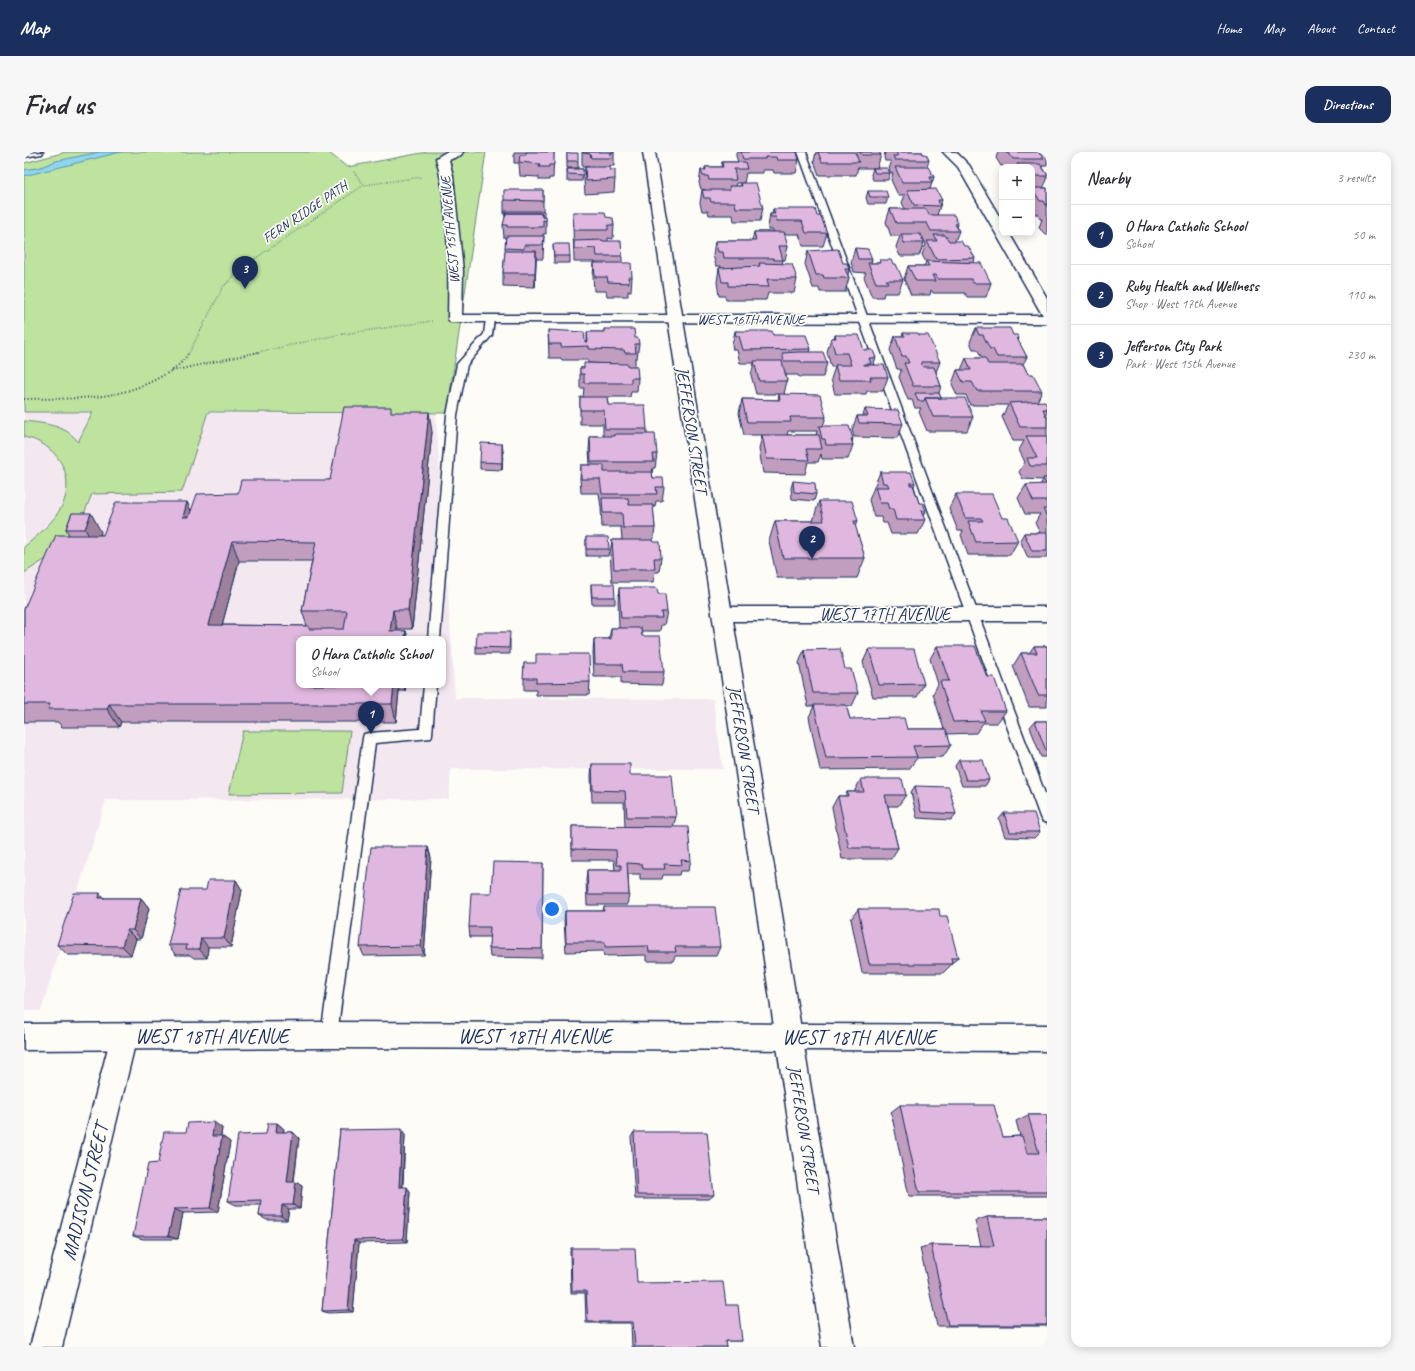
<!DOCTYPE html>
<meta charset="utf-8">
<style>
body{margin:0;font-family:Caveat,sans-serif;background:#f7f7f7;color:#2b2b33}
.controls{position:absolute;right:12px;top:12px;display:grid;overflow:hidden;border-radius:8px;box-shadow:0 2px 10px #0003}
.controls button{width:36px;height:36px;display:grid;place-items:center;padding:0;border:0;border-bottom:1px solid #e1e1e2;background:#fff;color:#2b2b33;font:20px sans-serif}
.you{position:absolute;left:528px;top:757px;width:14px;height:14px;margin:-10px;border:3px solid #fff;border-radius:50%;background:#1a73e8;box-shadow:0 0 0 6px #1a73e833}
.badge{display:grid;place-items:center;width:26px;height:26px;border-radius:50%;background:#1b2f5e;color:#fff;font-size:13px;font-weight:700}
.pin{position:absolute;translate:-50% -33px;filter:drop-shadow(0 1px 2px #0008)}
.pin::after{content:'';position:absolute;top:21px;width:14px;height:12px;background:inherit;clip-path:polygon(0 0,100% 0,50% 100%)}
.popup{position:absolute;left:272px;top:484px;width:150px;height:52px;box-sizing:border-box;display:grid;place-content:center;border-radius:8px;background:#fff;filter:drop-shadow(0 1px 3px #0005);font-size:13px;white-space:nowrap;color:#7c7c81}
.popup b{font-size:15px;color:#2b2b33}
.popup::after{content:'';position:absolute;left:50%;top:100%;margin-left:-8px;border:8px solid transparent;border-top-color:#fff}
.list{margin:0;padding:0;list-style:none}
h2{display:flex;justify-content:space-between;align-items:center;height:52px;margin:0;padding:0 16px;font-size:17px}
h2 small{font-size:13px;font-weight:400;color:#7c7c81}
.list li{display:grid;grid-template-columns:26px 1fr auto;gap:12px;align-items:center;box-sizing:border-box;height:60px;padding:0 16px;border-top:1px solid #e1e1e2}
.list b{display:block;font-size:15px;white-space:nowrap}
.list p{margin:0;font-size:13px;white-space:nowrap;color:#7c7c81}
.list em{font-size:13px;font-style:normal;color:#7c7c81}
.map{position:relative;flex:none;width:1023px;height:1195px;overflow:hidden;border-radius:12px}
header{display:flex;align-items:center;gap:24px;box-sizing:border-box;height:56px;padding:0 20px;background:#1b2f5e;color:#fff}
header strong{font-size:19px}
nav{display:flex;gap:22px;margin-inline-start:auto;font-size:14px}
.intro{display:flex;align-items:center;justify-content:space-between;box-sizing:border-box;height:96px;padding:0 24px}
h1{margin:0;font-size:28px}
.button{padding:10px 18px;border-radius:12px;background:#1b2f5e;color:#fff;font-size:14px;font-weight:700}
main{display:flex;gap:24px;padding:0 24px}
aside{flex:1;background:#fff;border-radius:12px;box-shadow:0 2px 10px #0003}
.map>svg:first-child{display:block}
.built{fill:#f4e8f0;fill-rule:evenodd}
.green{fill:#bde39e;stroke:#6c897e}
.water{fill:#8dd6ee;stroke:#5f93b4}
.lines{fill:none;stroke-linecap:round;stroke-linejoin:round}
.service-casing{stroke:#1b2f5e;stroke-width:3}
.minor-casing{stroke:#1b2f5e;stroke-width:3}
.tertiary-casing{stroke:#1b2f5e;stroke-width:3}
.secondary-casing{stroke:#1b2f5e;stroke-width:3}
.path-far1{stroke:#1b2f5e;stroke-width:1.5;stroke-dasharray:0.5 2;stroke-linecap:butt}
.path{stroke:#1b2f5e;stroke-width:2;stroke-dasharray:1 2.5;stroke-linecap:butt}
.service{fill:#fdfcf7;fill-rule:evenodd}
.minor{fill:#fdfcf7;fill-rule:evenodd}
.tertiary{fill:#fdfcf7;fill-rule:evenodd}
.secondary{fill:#fdfcf7;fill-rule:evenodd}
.wall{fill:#c19ec0;stroke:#1b2f5e;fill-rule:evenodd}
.shaded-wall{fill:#9d819c;stroke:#1b2f5e}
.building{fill:#e0b8df;stroke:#1b2f5e;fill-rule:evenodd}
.labels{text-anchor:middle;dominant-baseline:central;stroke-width:3.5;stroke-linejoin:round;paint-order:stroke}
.far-street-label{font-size:14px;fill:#1b2f5e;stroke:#fdfcf7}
.street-label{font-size:17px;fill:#1b2f5e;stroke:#fdfcf7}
.near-street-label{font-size:20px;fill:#1b2f5e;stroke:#fdfcf7}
</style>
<header>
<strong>Map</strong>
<nav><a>Home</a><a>Map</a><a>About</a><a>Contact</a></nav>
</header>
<div class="intro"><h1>Find us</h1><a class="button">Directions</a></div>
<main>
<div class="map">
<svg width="1023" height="1195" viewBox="0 0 1023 1195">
<rect width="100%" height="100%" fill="#fdfcf7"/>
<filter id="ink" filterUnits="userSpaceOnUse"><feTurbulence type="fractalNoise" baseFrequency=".025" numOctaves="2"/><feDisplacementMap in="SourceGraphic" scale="8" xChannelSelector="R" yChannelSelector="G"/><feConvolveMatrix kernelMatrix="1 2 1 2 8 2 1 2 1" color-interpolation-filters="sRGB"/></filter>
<g filter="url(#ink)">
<!-- built -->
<path class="built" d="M0,260L412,262L431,546L689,547L699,617H427L425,647L82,648L17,859H0ZM275,487H419V533H275Z"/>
<!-- green -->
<path class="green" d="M42,0H304L323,15L403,0H462L423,261L184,260L158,340L68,342L55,374L22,407L0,421V395C14,383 29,371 38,354C53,323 32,291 0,285V269C18,271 43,273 54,290L69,260H0V11Z
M219,579H326L318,641L205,642Z"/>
<!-- water -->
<path class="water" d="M76,0H97L0,24V18L17,15L32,9Z"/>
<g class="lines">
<defs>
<path id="service" d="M19,0L18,2L0,5V1Z
M774,0H782L1023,647V671L1018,669L1016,665Z
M466,164L470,167L468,183L443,213L433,263L416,487H404L423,263L433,212L460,182L462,167Z
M400,533H412L408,582L407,586L351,591L313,883L311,889L305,891L299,889L297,883L339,586L340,582L345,581L396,577Z"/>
<path id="minor" d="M422,0H439L437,3L425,8L429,24L439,119L438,163H1019L1016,159L934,15L919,0H932L945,13L978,69V81H985L1023,146V171L426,170L424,167C425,117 425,54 412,6Z
M698,455H1023V469H698L691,467L688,462L691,457Z
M100,871L109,875L113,884L38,1195H6L87,884L91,875Z"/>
<path id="tertiary" d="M619,0H631L830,1195H798Z"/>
<path id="secondary" d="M305,870L1023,873V899L305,896L0,898V872Z"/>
</defs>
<!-- service casing -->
<use href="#service" class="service-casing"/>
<!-- minor casing -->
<use href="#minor" class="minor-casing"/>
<!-- tertiary casing -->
<use href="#tertiary" class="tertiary-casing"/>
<!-- secondary casing -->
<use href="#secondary" class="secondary-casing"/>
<!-- path-far1 -->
<path class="path-far1" d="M330,20L340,33
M165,201L199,135L220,114L340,33L398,25
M230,201L313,183L408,169"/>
<!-- path -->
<path class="path" d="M148,219L235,200
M0,247C50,246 93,250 138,224C148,219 160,210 165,200"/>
<!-- service -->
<use href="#service" class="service"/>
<!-- minor -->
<use href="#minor" class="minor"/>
<!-- tertiary -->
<use href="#tertiary" class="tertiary"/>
<!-- secondary -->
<use href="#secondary" class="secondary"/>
</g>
<!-- wall -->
<path class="wall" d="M490,0H530L529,26H525V28H515V25L496,24L495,11H490Z
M558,0H590V14H586V18L591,27L590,40L561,42L560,28L561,15H565H558Z
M712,0H773L775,8L772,21H750L749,18H739V21H722L720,31H712L711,34H717V31L739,56L736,69H710L709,63H685L684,59H678L676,51L678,38H682L677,37L675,31L677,18H681V15H697L698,10H714L712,4Z
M792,0H831V1V0H855L857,3L853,16H834V15L832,23H795L790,9Z
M861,0H899L898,1L905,8L903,15L910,25L906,37L918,48L913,63L934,72L933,76L935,79L931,89L940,94L951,106L950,111L967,131L962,145H943L941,141H909L907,138L906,143H887L880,127L884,114H900L902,110L898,103L902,92L898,84H897L900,91L895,104H876L872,95L876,84H867L862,70L866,57H881L878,51L881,43H874L867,28L869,21H867L865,17L867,11L866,9H861L860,5Z
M974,0H1023V14H1018L1023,22V28L1019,36H1023V84L1015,76L1018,67H1016L1014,62H1010L1008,59V15H980L979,14H977L972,6Z
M543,1L554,9V16H543Z
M849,16L866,21L864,28H849L847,23Z
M543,17H559L558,29H543Z
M519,38V59L520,65H522V82H519V84H520L519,107H512L511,135L479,134V121L481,99L482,86H480L479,73L481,67V62H480V48Z
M844,39L864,45L862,52H844L842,46Z
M749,57L793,64L803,81L799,94H779L775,82H760L764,94L761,108H759L758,112L773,127L770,141H744L742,148H702L701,144H695L693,130L695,116H697V114H692L689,103L691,89H728L730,80H750L749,78H744V75L746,62H748Z
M549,60L582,65L590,73L589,87L584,86V89L598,104V111L608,125L607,139H604V144H583L582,139H570L569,124L570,111H571V110H550L549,74Z
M529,92L546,104V111H530Z
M831,96L848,107L847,111H855L856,108L869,112L879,128L874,141H860L859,145H848L840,125L842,121L830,120L827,110Z
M784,99L819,111L825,117L824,123L825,126L821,140H796L795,136H789L781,112Z
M952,176L989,183L995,186L994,189L1003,205L999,212L1004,222L1018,239L1013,250L1023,255V260L1022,262L1023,264V406H1004L996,388L1000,381H1016L1011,371L1016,362H1001L994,346L1002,333H1016L1019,328L999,327L995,320L1001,310L995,298L1000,289H989L978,265L984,253H946L942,243H933L928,232L933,218H937L942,206H958L953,197H949L946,190Z
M580,177L611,186L615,192L613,206H611V214L614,226L613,240H607L606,245H583L584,253L623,277V282L633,302L631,316H629L628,321L629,326L640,335L638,349H632L631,355H629L631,376L629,390L637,406L635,420H631L629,430H588L586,401L588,388H598L597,375H578L577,356L575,341H557L556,326L557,313H566L565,298L566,284H579V272H556V245H559L560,236H556V216H560L588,212L564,211V208H537V206H525L524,178L561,190H563V180H580Z
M711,179L749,183L787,197L786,200L803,211L799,225H775L774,223H762L763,229L760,242L802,265L799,274L829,287L828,291L829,293L824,307H798L797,302L794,310H784L781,322L739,321L735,297L738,283H720L715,261L718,247L754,248L755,242H732L727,223L730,211H716L713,198H709L708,193ZM764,279H793L792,283H763Z
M879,181L895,183L916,210L912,220L917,234L915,241L917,246L949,265L943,279H903L895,260L897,256H891L888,248H884L875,225L877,219L876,217H873L866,198L871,184H878Z
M811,183L840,198L852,206L849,213L864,225L859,239H843L842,242H811L807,227L811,215H807L803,200L807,186H810Z
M841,257L879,272L873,286L830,285L828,278L833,264H839Z
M368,260L408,280L388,477H373L372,479H382L384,487H275V533H382L381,539H375L372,570H97L95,575H38L34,570H0V457L45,383L42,377L48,361L77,380L76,383H79L163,350L167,359L214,341L306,328ZM215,409H288L278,459L283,474L198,473Z
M479,299L478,318L456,317V310Z
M856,320L891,331L890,334L895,351L902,359L899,365L901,368L894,382H867L863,371H859L857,365H850L845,348Z
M769,329L792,342L790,349L768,347L767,336Z
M932,342L978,366L994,389L986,403H944L937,383L939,379H934L925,356Z
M795,349L834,369L831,374L841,406L833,426H753L745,389L751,369H789Z
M562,385L585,397L584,404H562Z
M567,432L591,445V452H568L567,439Z
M595,436L634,442L643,460L640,473H637L636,479H617L618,484L640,520L638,533L597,532V525H570L569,500L570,487H585L587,476H595L594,449Z
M486,487V502H452V495Z
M913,494L963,525L982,559L973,571H959L952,581L923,582L927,593L919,605L893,606L885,617L796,618L785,565L790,554H784L775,511L780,498L821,517L834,541L828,554H822L826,567L883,577H920L909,542L914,532L906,507Z
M1010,494H1023V555H1005L989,514L997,501H1005Z
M845,497L900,532L893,545H849L839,510Z
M500,511L566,530L565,543H512V538H500Z
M1011,569H1023V605H1017L1006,575Z
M935,608L965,628L961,634H938L931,614Z
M568,612L606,623L652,665L649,675L667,709L664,719H656L655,723H639L638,727H616V722H604L605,743L603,753H563L562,728L563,718H591L590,708H548V674L601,675L600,650H568L567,624Z
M837,627L882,643L874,654H864L874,696L867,707H818L808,655L814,644H821L823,640H831V638Z
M891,634L932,662L927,668L893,666L887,640Z
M980,661L1016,680L1010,686L981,685L975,667Z
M404,695L407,706L400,803L340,804L336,795Z
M519,711L518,806L466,805L465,796L466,785H446L445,775L467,741Z
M212,728L218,738L207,795H184L183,806H170L166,803H152L144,793L182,738Z
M81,746H117L125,756L117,787H112L107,803H44L33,793Z
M580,755L696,795L692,804H651L649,809H622V803L580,804L579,799L542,800L540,769L541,759H579Z
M834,757L916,764L934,806L928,811V812L919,821H838L827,767Z
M876,953L979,985L996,984L992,969L1004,963H1023V1044H885L867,960Z
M253,971L260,977L259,980H269L275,986L270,1030L278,1034L276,1057H265L263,1068H243L235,1064L237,1053H212L204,1049Z
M198,976L197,984L206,990L194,1060L159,1061L154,1087H119L109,1084L134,1011Z
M316,978L381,983L379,1035L386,1039L383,1090L335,1091L329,1160L304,1161L298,1159Z
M610,980L690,1043L685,1047H611L607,985Z
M963,1065H1023V1174H913L896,1096L907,1093L957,1094L951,1069Z
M547,1096L613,1131L702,1153L718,1189H701L702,1195H608L607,1171H562L561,1141H547L546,1099Z"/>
<!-- shaded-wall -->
<path class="shaded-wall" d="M512,99V113L511,135V121Z
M405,260L408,280L388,477L384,458Z
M478,292L479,299L478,318Z
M163,350L172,370L159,365Z
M67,361L77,380L72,396L61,377Z
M208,389L215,409L193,492L185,473Z
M369,458L373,477L371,487L366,479Z
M382,479L384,487H381Z
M370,533H374L375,539L372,570L368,552Z
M380,533H382L381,539Z
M85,552L97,570L95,575L83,557Z
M404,695L407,706L400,803L397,794Z
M212,728L218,738L207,795L200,786Z
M76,741L86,751L75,746Z
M117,746L125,756L117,787L109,778Z
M103,778L112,787L107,803L98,794Z
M177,786L184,795L183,806L175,797Z
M190,970L198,976L196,990L188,984Z
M253,971L260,977L258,986L252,980Z
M378,977L381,983L378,1039L375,1035Z
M269,980L275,986L269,1034L263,1030Z
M198,984L206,990L194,1060L186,1056Z
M272,1030L278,1034L276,1057L269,1053Z
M383,1035L386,1039L383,1090L379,1087Z
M258,1053L265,1057L263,1068L257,1064Z
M150,1057L159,1061L154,1087L144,1084Z
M330,1088L335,1091L329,1160L324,1158Z"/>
<!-- building -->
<path class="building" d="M502,0H530V13H525V15H515L516,12L495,10L496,3H502Z
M558,0H590V1H586L587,6H567L566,2L559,1Z
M717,0H773L775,8H753L752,5H741V7H719Z
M794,0H831L835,10H798Z
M836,0H855L857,3H838Z
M872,0H898L899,2H902L905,8H871L869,4H874Z
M981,0H1023V1H1015L1020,7H989L985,1H982Z
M543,1H554V9H543Z
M698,10H721L723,17H710L712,28H685L684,24H679L677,18H682L681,15H699Z
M993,12H1016L1023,22V24H1008V15H995Z
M561,15H586V18H591V27L562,29Z
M871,15H904L910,25H906L908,30H878Z
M849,16H863L866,21H851Z
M543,17H559V23L544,22Z
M717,31H732L739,56H712L711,50H687L686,46H680L678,38H706L705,34H718Z
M1008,36H1023V53H1022L1020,49H1016Z
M912,37L918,48H914L916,54L890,53L883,38Z
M480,38H519V49L480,48Z
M844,39H862L864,45H846Z
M749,57H791L793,64H797L803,81H782L778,69H753L752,65H747L746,62H751Z
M866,57H902L905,63H930L934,72H931L935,79H907L903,71H872Z
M481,59H520V65H518V61H482V64H481Z
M549,60H581L582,65L589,66L590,73H584V78H550Z
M482,61H518V65H522V69L519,68V75H483V73H479Z
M730,80H760L764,94H755L759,108H750L749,106H700L699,100H694L691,89H732Z
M877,82H896L900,91H880Z
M910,83H921L925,89H937L940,94H944L951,106L912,107L903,89H913Z
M482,84H520L519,93H500V97L481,96Z
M578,88V89H597L598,104H573L572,96L550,97V89Z
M529,92H545L546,104H530Z
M831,96L844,97L848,107H834Z
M814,97L819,111H823L825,117H821L825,126H800L799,123H792L784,99Z
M481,99H512L511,121H479Z
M856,108H867L869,112H872L879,128H862L864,131H852L844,111H857Z
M902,109L957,111L967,131H949L947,127H914L912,123H908L911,129H892L884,114H905Z
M570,111H607L608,125H604L605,131L584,130L583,125H571Z
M735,111L768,112L773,127H743L745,135L704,134V130H698L695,116L736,114Z
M952,176H986L989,183H993L995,186H993L1003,205H973L969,197H966L959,183H955Z
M580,177H610L611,186H614L615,192H611L612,201H601L600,198L565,197V194L537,195V192H525L524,178L560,180L561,190H564L563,180H580Z
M711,179H748L749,183H782L787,197L719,198L715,184H712Z
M879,181H894L895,183H904L916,210H897L899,215H910L917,234H889L880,211H885L882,204H878L871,184H881Z
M811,183H835L840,198H849L852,206H845L847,212H840V213H860L864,225H846L847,228H815L811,213H827L823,201H811L807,186H812Z
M774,200H799L803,211H778L777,209H760L758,201Z
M942,206H961L964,212H999L1004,222H1009L1018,239H953L948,230H939L933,218H947Z
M730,209H758L763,229H735Z
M560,211L604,212V214H613L614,226H607V231H560V222H556V216H560Z
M891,241H915L917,246H901L900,249H894Z
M755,242L796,243L802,265H766L767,270H723L718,247L756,248Z
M556,245H583L584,253H621L623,277H581L580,258H556Z
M901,246H941L949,265H909Z
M1021,249L1023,255V257H1019L1022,264H1023V275H996L985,251Z
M320,255H367V260H405L384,458H369L366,479H382L381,487H275V533H370L368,552H85L83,557H24L26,552H0V457L32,383H79L92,350H163L159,365H165L173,342L214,341L217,328H306ZM208,389L292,390L278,459H323L320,477H285V474L185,473Z
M841,257L874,258L879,272L835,271L833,264H844Z
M795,274H825L829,287H827L829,293H802L801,287H798Z
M591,282H631L633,302H629L630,310H567L566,284H591Z
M738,283H795L798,297H782L785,308L743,307Z
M1002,284H1023V314H1006L1003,306H1013Z
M457,291L478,292V311L456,310Z
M557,313H580V320H628L629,326H639L640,335H632L633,342H578L576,327H557Z
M856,320H887L891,331H886V333H889L895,351H899L902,359H897L901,368H872L869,357H865L863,351H856L851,335H865L863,331H859Z
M1019,326H1023V349H1009L1002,333L1022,332Z
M769,329L791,331L792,342L770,340Z
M932,342H968L978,366H984L994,389L952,390L944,369H959L957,366H941Z
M578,346H604L605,353H629L631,376H599L598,361H579Z
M795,349H828L834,369H830L841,406H759L751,369H800Z
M1019,357H1023V365Z
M48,361H67L61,377H42Z
M1000,381H1023V399H1008Z
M562,385H584L585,397H562Z
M588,388H629V390H636L637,406H630L631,417H590Z
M567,432H590L591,445H568Z
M595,436H633L634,442H641L643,460H637L638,466H597Z
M587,476H617L618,484H636L640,520H599L598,512H571L570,487H587Z
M453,480H486L485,496L452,495Z
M913,494H951L963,525H970L982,559H957L961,569L929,570L916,529H925Z
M1010,494H1023V543H1014L997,501H1013Z
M816,497L821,517H827L834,541H789L780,498Z
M845,497H890L900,532L855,533Z
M512,502H565L566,530L512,531V526H499L500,511H512Z
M790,553H822L826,567L880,566L883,577H922L927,593L889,594L893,605L802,606Z
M1011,569H1023V599H1022Z
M935,608H959L965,628H942Z
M568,612H606V623H648L652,665H603L601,639L569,638Z
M837,627H878L882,643H861L874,696H825L814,644H824L823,640H840Z
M891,634L925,635L932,662L897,660Z
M980,661H1010L1016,680H986Z
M548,674L664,675L667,709L657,708L658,713L640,712L641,717H619L618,712L603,711L605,743H564L563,718H597V713H593L592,698L548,697Z
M347,695H404L397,794L336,795Z
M469,710L519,711L518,797L465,796L466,775H445L447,741H467Z
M184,728H212L200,786H177L175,797H162L163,793H144L157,738H182Z
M50,741H76L75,746H117L109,778H103L98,794L33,793Z
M580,755H691L696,795H651L652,800H625L624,794L581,795V790H542L541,759H580Z
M834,757H915L916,764H923L934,806H927L928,812H845Z
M876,953H970L979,985L998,984L1003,1001H1015L1004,963H1023V1040H895Z
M190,970L188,984H198L186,1056L150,1057L144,1084H109L124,1012L134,1011L140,980H162L164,971Z
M244,971H253L252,980H269L263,1030H272L269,1053H258L257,1064H235L237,1048L204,1049L214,983L242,982Z
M378,977L375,1035H383L379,1087L330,1088L324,1158L298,1159L316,978Z
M610,980H683L690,1043H613Z
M963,1065H1023V1173H924L907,1093L970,1094Z
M547,1096H611L613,1131L699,1130L702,1153H714L718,1189H701L702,1195H611L609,1170H564L562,1139H548Z"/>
</g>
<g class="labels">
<!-- far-street labels -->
<g class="far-street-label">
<text transform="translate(281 60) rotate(-34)">FERN RIDGE PATH</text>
<text transform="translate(426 78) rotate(-95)">WEST 15TH AVENUE</text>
<text x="727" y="167">WEST 16TH AVENUE</text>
</g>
<!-- street labels -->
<g class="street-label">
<text transform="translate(668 278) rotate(81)">JEFFERSON STREET</text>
<text x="861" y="462">WEST 17TH AVENUE</text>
<text transform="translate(720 597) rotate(81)">JEFFERSON STREET</text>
<text transform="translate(780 977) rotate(81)">JEFFERSON STREET</text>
</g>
<!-- near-street labels -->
<g class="near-street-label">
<text x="188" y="884">WEST 18TH AVENUE</text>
<text x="511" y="884">WEST 18TH AVENUE</text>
<text x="835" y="885">WEST 18TH AVENUE</text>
<text transform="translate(61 1040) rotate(-76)">MADISON STREET</text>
</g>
</g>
</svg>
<div class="controls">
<button>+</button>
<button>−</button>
</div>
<div class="you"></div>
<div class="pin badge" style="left:347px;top:582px">1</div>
<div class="popup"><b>O Hara Catholic School</b>School</div>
<div class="pin badge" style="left:788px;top:407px">2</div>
<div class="pin badge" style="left:221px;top:137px">3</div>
</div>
<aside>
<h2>Nearby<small>3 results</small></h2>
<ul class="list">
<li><span class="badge">1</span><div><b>O Hara Catholic School</b><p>School</p></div><em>50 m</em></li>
<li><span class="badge">2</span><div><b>Ruby Health and Wellness</b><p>Shop · West 17th Avenue</p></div><em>110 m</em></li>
<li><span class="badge">3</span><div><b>Jefferson City Park</b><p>Park · West 15th Avenue</p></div><em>230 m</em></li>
</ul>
</aside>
</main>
